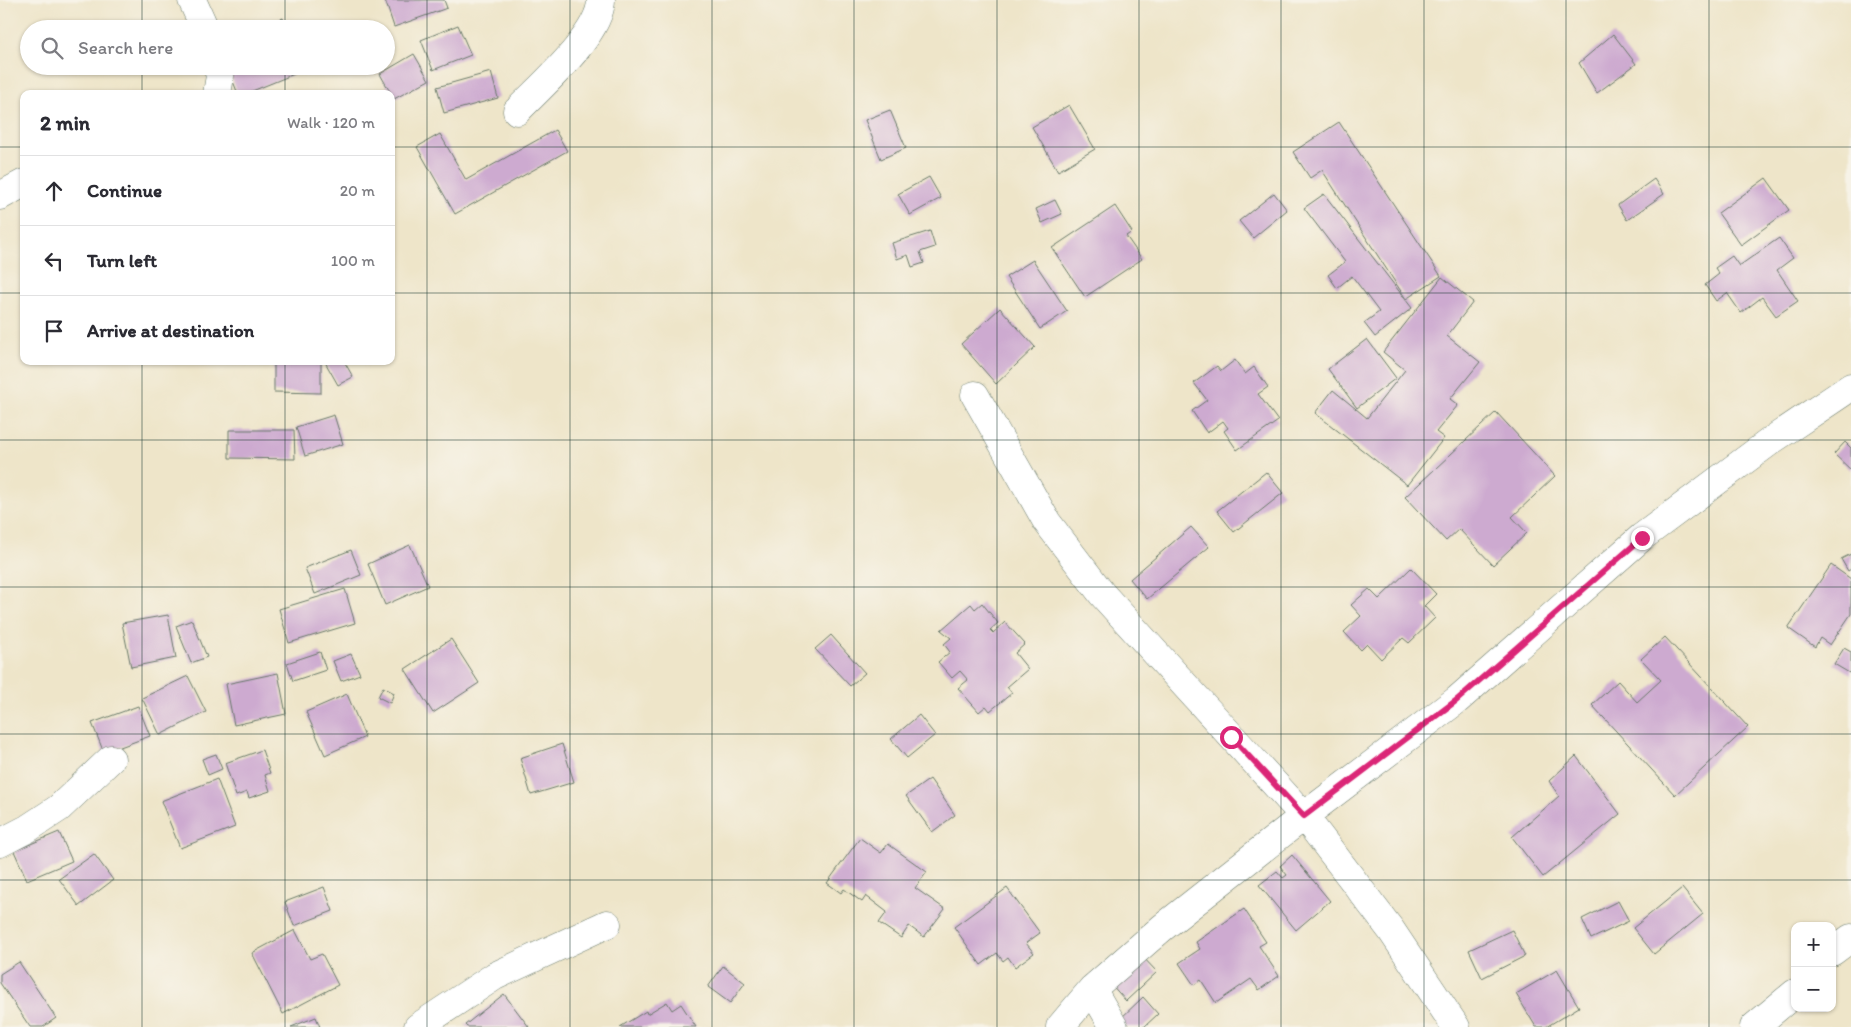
<!DOCTYPE html>
<meta charset="utf-8">
<style>
body{margin:0;font-family:Itim,sans-serif;background:#f7f7f7;color:#2b2b33}
.controls{position:absolute;right:15px;bottom:15px;display:grid;overflow:hidden;border-radius:10px;box-shadow:0 1px 4px #0004}
.controls button{width:45px;height:45px;display:grid;place-items:center;padding:0;border:0;border-bottom:1px solid #e1e1e2;background:#fff;color:#2b2b33;font:25px sans-serif}
.stop{position:absolute;width:15px;height:15px;margin:-11px;border:4px solid #db2777;border-radius:50%;background:#fff}
.stop.end{background:#db2777;border-color:#fff;box-shadow:0 1px 5px #0008}
.list{margin:0;padding:0;list-style:none}
h2{display:flex;justify-content:space-between;align-items:center;height:65px;margin:0;padding:0 20px;font-size:21px}
h2 small{font-size:16px;font-weight:400;color:#7c7c81}
.list li{display:grid;grid-template-columns:32px 1fr auto;gap:15px;align-items:center;box-sizing:border-box;height:70px;padding:0 20px;border-top:1px solid #e1e1e2}
.list b{display:block;font-size:19px;white-space:nowrap}
.list em{font-size:16px;font-style:normal;color:#7c7c81}
.icon{flex:none;width:28px;height:28px;fill:none;stroke:currentColor;stroke-width:2;stroke-linecap:round;stroke-linejoin:round}
.map{position:relative;flex:none;width:1851px;height:1027px;overflow:hidden}
.search{position:absolute;background:#fff;box-shadow:0 1px 4px #0004;left:20px;top:20px;width:375px;height:55px;display:flex;align-items:center;gap:12px;box-sizing:border-box;padding:0 18px;border-radius:28px;color:#7c7c81;font-size:19px}
.panel{position:absolute;background:#fff;box-shadow:0 1px 4px #0004;left:20px;top:90px;width:375px;height:275px;border-radius:10px}
.map>svg:first-child{display:block}
.building{fill:#cdaad0}
.lines{fill:none;stroke-linecap:round;stroke-linejoin:round}
.minor-casing{stroke:#677868;stroke-width:29}
.minor{stroke:#fff;stroke-width:28}
.route{stroke:#db2777;stroke-width:6}
.grid{fill:none;stroke:#1f3d34;stroke-width:1;stroke-opacity:0.55}
</style>
<div class="map">
<svg width="1851" height="1027" viewBox="0 0 1851 1027">
<rect width="100%" height="100%" fill="#f7f3e8"/>
<filter id="ink" filterUnits="userSpaceOnUse"><feTurbulence type="fractalNoise" baseFrequency=".02" numOctaves="2"/><feDisplacementMap in="SourceGraphic" scale="10" xChannelSelector="R" yChannelSelector="G"/><feConvolveMatrix kernelMatrix="1 2 1 2 8 2 1 2 1" color-interpolation-filters="sRGB"/></filter>
<filter id="wash" filterUnits="userSpaceOnUse"><feTurbulence type="fractalNoise" baseFrequency=".0096" numOctaves="4" result="noise"/><feDisplacementMap in="SourceGraphic" scale="20" xChannelSelector="R" yChannelSelector="G"/><feGaussianBlur stdDeviation="1.12" result="paint"/><feColorMatrix in="noise" values="0 0 0 0 0 0 0 0 0 0 0 0 0 0 0 0 0 1.4 0 .05"/><feComposite in="paint" operator="in"/></filter>
<g filter="url(#wash)">
<rect width="100%" height="100%" fill="#eee5c9"/>
<g id="blocks">
<!-- building -->
<path class="building" d="M385,0H444L447,8L394,27Z
M283,18L287,29H257Z
M458,25L471,55L433,70L421,40Z
M1613,34L1636,64L1597,93L1579,63Z
M414,54L429,80L394,99L380,74Z
M227,66H302L304,70L245,94H238Z
M491,72L498,98L444,113L437,87Z
M1069,105L1095,149L1058,171L1032,127Z
M890,110L906,148L881,159L865,120Z
M1339,122L1441,276L1406,299L1322,170L1310,178L1293,152Z
M555,130L567,151L455,214L417,147L440,134L466,180Z
M929,177L941,198L910,215L898,194Z
M1766,178L1789,210L1741,245L1718,213Z
M1654,179L1664,194L1627,220L1618,205Z
M1274,193L1287,210L1253,238L1239,221Z
M1324,194L1412,308L1375,337L1364,323L1379,312L1352,276L1337,288L1328,275L1345,262L1304,208Z
M1055,200L1062,214L1042,223L1036,209Z
M1115,206L1132,232L1126,236L1142,259L1085,297L1052,248Z
M930,231L935,247L920,252L924,263L912,267L908,255L897,259L892,243Z
M1779,238L1793,258L1777,270L1798,301L1776,316L1762,297L1741,313L1727,293L1716,301L1705,285L1719,274L1715,268L1732,256L1739,266Z
M1033,260L1067,311L1040,329L1006,277Z
M1442,277L1473,302L1447,336L1480,362L1450,399L1458,405L1436,432L1444,438L1407,485L1315,413L1333,390L1367,418L1405,370L1383,352Z
M1000,308L1035,347L996,384L961,344Z
M1367,339L1396,378L1357,408L1328,369Z
M1235,360L1245,374L1254,367L1268,387L1258,394L1278,421L1237,450L1224,431L1228,428L1223,421L1207,433L1192,411L1207,400L1194,383L1217,366L1221,371Z
M274,361H321V393L274,392Z
M327,361H344L353,377L338,385L325,362Z
M1496,412L1555,476L1512,517L1527,533L1493,565L1459,529L1446,541L1405,497Z
M334,415L343,444L305,456L296,427Z
M229,430H294L295,459L229,458Z
M1845,442L1851,448V470L1834,454Z
M1266,472L1283,493L1234,532L1217,511Z
M1191,527L1209,547L1147,599L1130,579Z
M410,545L428,586L385,605L368,564Z
M351,550L361,575L315,594L305,568Z
M1851,554V569L1848,571L1841,559Z
M1831,565L1851,579V614L1830,645L1820,638L1815,647L1788,628Z
M1411,568L1436,594L1424,606L1435,618L1409,643L1403,638L1381,659L1367,644L1361,650L1344,632L1361,616L1351,605L1369,589L1379,599Z
M345,589L355,623L289,643L279,609Z
M982,603L998,623L990,630L993,633L1005,622L1025,644L1015,653L1028,669L1007,687L1012,693L990,711L986,706L979,712L958,688L968,680L960,671L952,678L938,662L950,652L944,644L951,638L941,630L971,604L975,609Z
M168,615L176,658L131,667L122,623Z
M192,620L207,657L191,663L176,626Z
M831,635L865,673L850,686L815,649Z
M1665,637L1748,727L1675,795L1592,705L1618,681L1637,702L1661,680L1641,659Z
M451,639L479,683L433,713L405,669Z
M1844,648L1851,652V674L1834,664Z
M320,652L326,670L293,681L287,663Z
M351,654L360,674L341,681L333,661Z
M278,673L286,714L234,725L226,684Z
M188,676L206,712L160,735L142,698Z
M383,687L394,693L390,703L378,697Z
M347,694L365,737L325,755L306,712Z
M138,706L150,736L104,753L92,723Z
M919,715L935,735L907,758L891,739Z
M562,744L574,782L531,795L520,758Z
M262,750L270,773L265,775L270,791L249,798L247,792L236,796L225,763Z
M216,754L222,769L208,775L202,759Z
M1576,756L1620,814L1543,877L1512,837L1559,796L1549,781Z
M217,779L235,827L180,848L161,801Z
M930,779L955,815L932,832L906,796Z
M59,832L72,861L27,880L14,851Z
M860,838L881,853L888,844L927,872L915,888L945,909L924,937L909,926L901,938L879,923L887,912L866,896L862,902L844,889L841,893L827,883Z
M94,854L113,880L79,906L59,879Z
M1292,855L1330,901L1296,930L1259,885L1277,871L1283,878L1287,875L1280,866Z
M324,887L333,911L294,926L285,902Z
M1007,888L1040,933L1026,943L1034,953L1015,967L1008,957L1003,961L997,953L981,965L954,927Z
M1682,888L1703,914L1654,954L1633,928Z
M1618,901L1629,921L1591,939L1582,919Z
M1244,909L1266,942L1259,946L1279,976L1259,990L1251,979L1216,1003L1201,980L1194,985L1179,963L1200,949L1196,942Z
M295,930L310,959L322,954L338,985L283,1014L252,953Z
M1512,930L1525,956L1482,978L1469,950Z
M1141,955L1157,972L1126,1001L1110,983Z
M19,962L56,1018L43,1027H30L0,983V974Z
M723,966L745,983L730,1003L708,987Z
M1557,970L1579,1007L1546,1027H1536L1516,994Z
M504,994L529,1027H467L465,1025Z
M1143,997L1158,1014L1144,1027H1127L1119,1020Z
M667,1002L672,1010L681,1004L696,1027H620L646,1011L647,1014Z
M316,1017L320,1027H291Z"/>
</g>
</g>
<g filter="url(#ink)">
<use href="#blocks" fill-opacity="0" stroke="#677868" stroke-width="1"/>
<g class="lines">
<defs>
<path id="minor" d="M192,0L205,29
M217,66L220,76L217,94
M517,111C540,87 601,34 601,0
M0,196L24,183
M975,395L1047,522L1102,594L1304,816L1391,930L1456,1027
M0,843L27,829L59,808L111,759
M1832,952L1851,938
M1092,989L1114,1027
M418,1027L495,976L607,924
M1060,1027L1092,989L1162,928L1304,816L1457,700L1642,537L1772,440L1851,387
M1754,1027L1795,993"/>
</defs>
<!-- minor casing -->
<use href="#minor" class="minor-casing"/>
<!-- minor -->
<use href="#minor" class="minor"/>
</g>
</g>
<g class="lines" filter="url(#ink)">
<!-- route -->
<path class="route" d="M1231,737L1304,816L1457,700L1642,538"/>
</g>
<!-- grid -->
<path class="grid" d="M142,0V29M285,0V29M427,0V1027M570,0V1027M712,0V1027M854,0V1027M997,0V1027M1139,0V1027M1281,0V1027M1424,0V1027M1566,0V1027M1709,0V1027M142,66V94M285,66V94M0,147H24M391,147H1851M0,293H24M391,293H1851M142,361V1027M285,361V1027M0,440H1851M0,587H1851M0,734H1851M0,880H1851"/>
</svg>
<div class="controls">
<button>+</button>
<button>−</button>
</div>
<div class="stop" style="left:1231px;top:737px"></div>
<div class="stop end" style="left:1642px;top:538px"></div>
<div class="search"><svg class="icon" aria-label="search" viewBox="0 0 24 24"><circle cx="10" cy="10" r="6"/><path d="M15 15l6 6"/></svg>Search here</div>
<section class="panel">
<h2>2 min<small>Walk · 120 m</small></h2>
<ul class="list">
<li><svg class="icon" aria-label="ahead" viewBox="0 0 24 24"><path d="M12 20V5M6 11l6-6 6 6"/></svg><div><b>Continue</b></div><em>20 m</em></li>
<li><svg class="icon" aria-label="left" viewBox="0 0 24 24"><path d="M17 20v-9H6M10 6l-5 5 5 5"/></svg><div><b>Turn left</b></div><em>100 m</em></li>
<li><svg class="icon" aria-label="arrive" viewBox="0 0 24 24"><path d="M6 21V4h12l-3 4 3 4H6"/></svg><div><b>Arrive at destination</b></div></li>
</ul>
</section>
</div>
